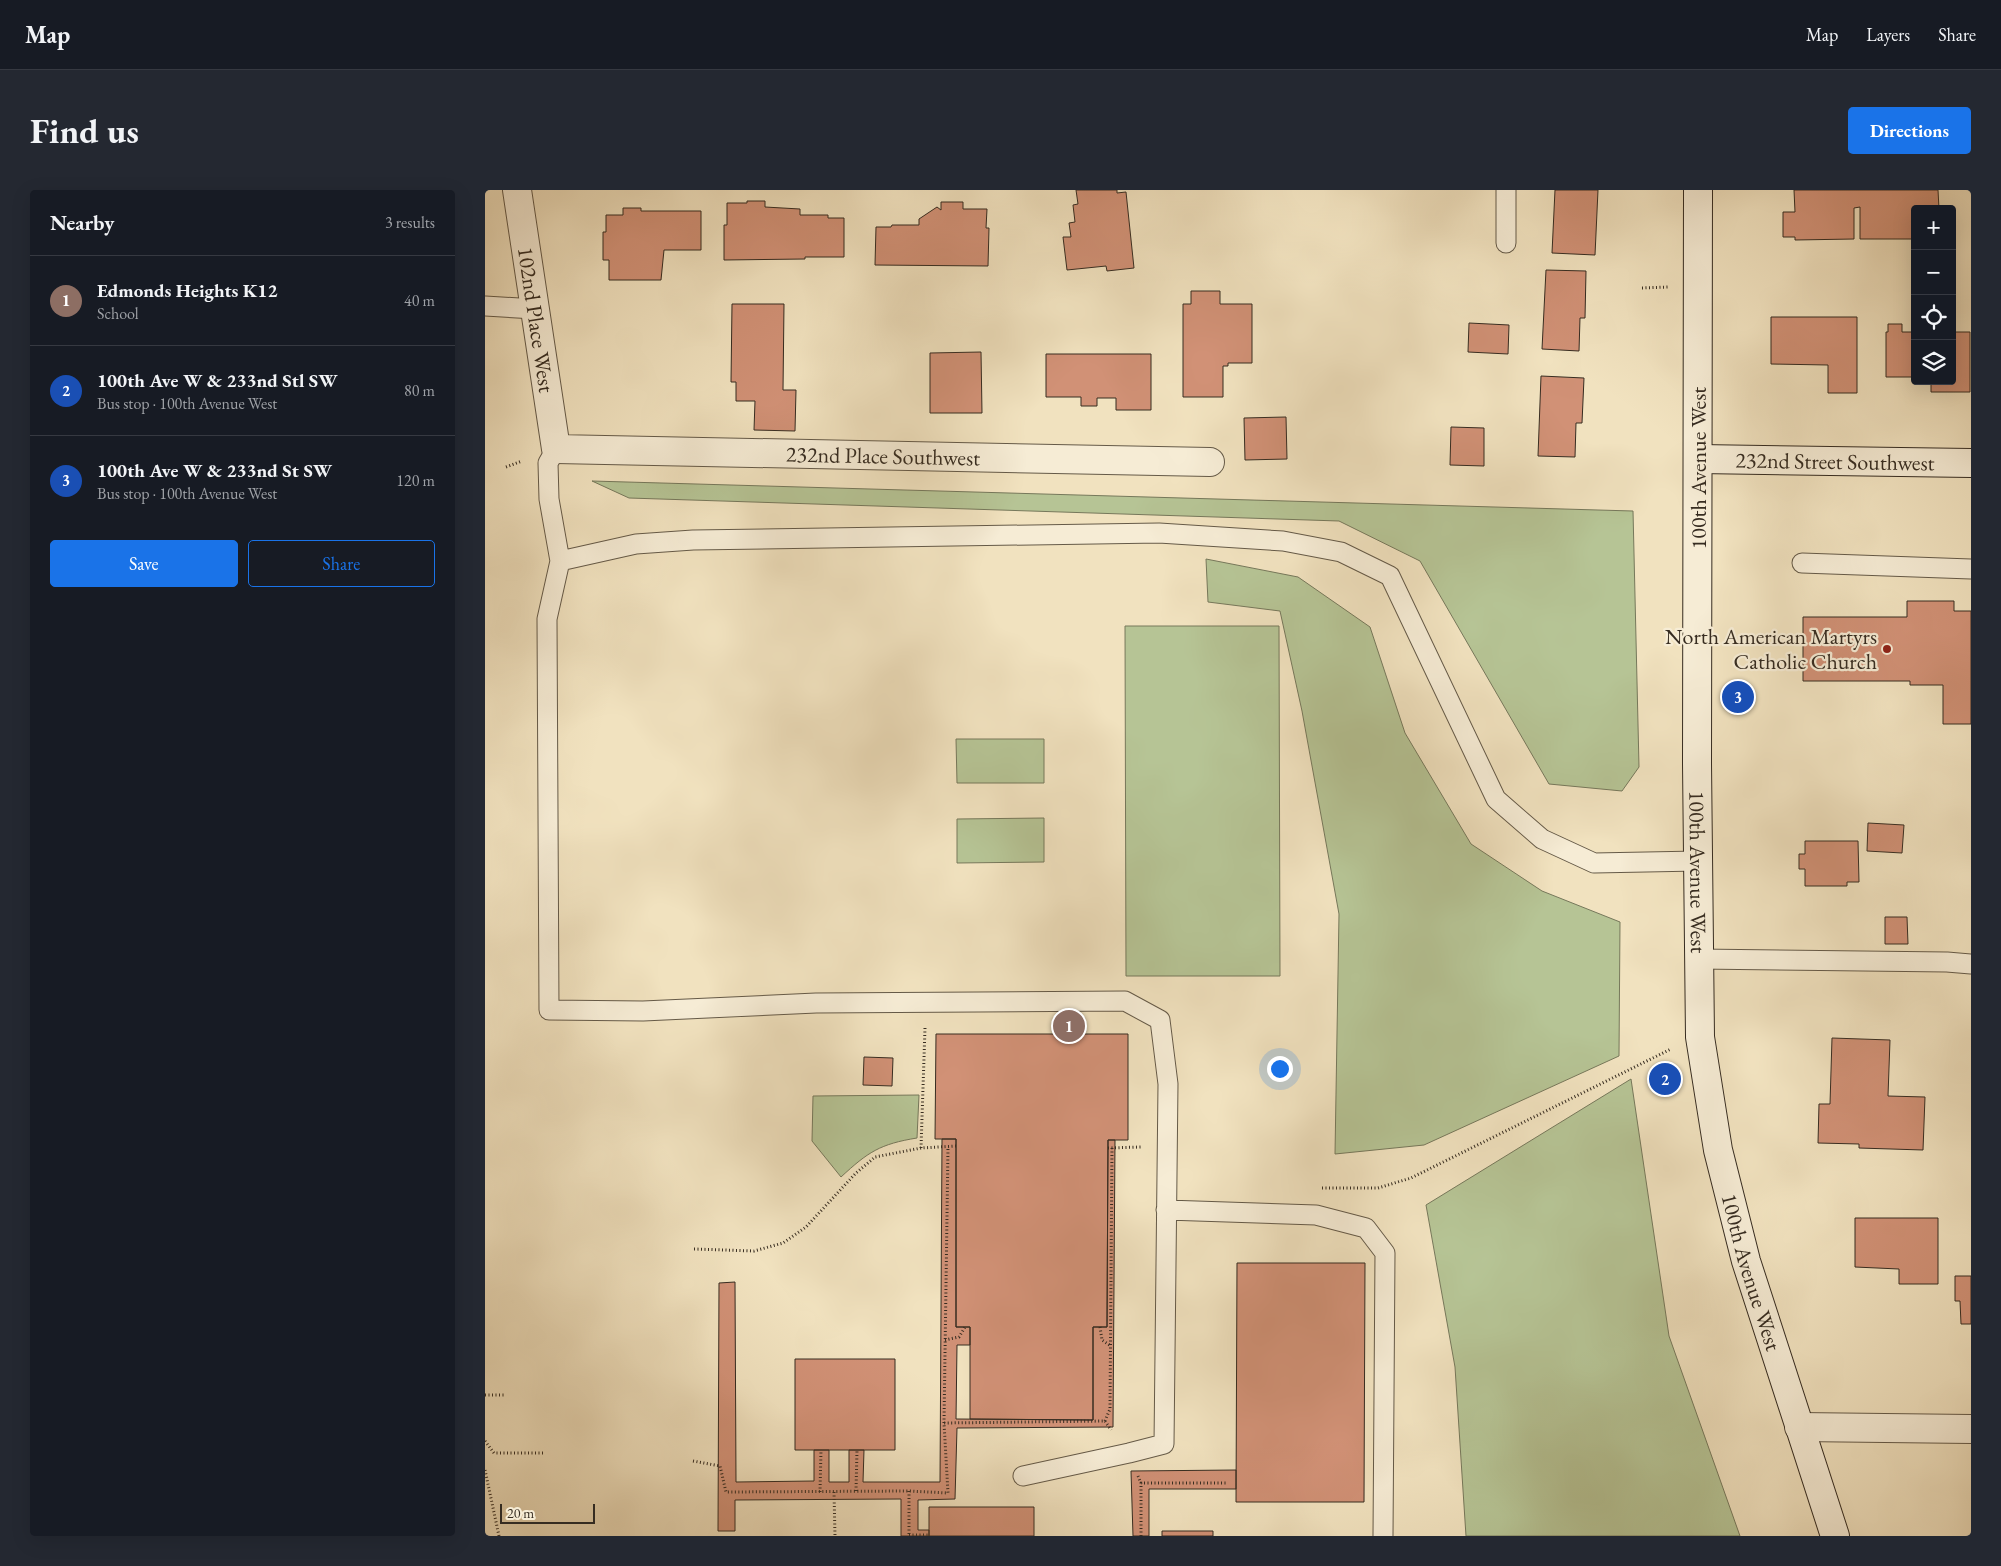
<!DOCTYPE html>
<meta charset="utf-8">
<style>
body{margin:0;font-family:"EB Garamond",serif;background:#242831;color:#f1f3f6}
.controls{position:absolute;right:15px;top:15px;display:grid;overflow:hidden;border-radius:5px;box-shadow:0 5px 20px #0002}
.controls button{width:45px;height:45px;display:grid;place-items:center;padding:0;border:0;border-bottom:1px solid #363941;background:#171b24;color:#f1f3f6;font:25px sans-serif}
.scale{position:absolute;left:15px;bottom:12px;width:95px;box-sizing:border-box;padding-left:5px;border:2px solid #362c21;border-top:0;font-size:14px;line-height:18px;white-space:nowrap;color:#362c21;-webkit-text-stroke:4px #f6ecd5;paint-order:stroke}
.you{position:absolute;left:794px;top:878px;width:18px;height:18px;margin:-12px;border:4px solid #fff;border-radius:50%;background:#1a73e8;box-shadow:0 0 0 8px #1a73e833}
.badge{display:grid;place-items:center;width:32px;height:32px;border-radius:50%;background:#1a73e8;color:#fff;font-size:16px;font-weight:700}
.pin{position:absolute;translate:-50% -50%;border:2px solid #fff;box-shadow:0 1px 5px #0006}
.list{margin:0;padding:0;list-style:none}
h2{display:flex;justify-content:space-between;align-items:center;height:65px;margin:0;padding:0 20px;font-size:21px}
h2 small{font-size:16px;font-weight:400;color:#9ea1a6}
.list li{display:grid;grid-template-columns:32px 1fr auto;gap:15px;align-items:center;box-sizing:border-box;height:90px;padding:0 20px;border-top:1px solid #363941}
.list b{display:block;font-size:19px;white-space:nowrap}
.list p{margin:0;font-size:16px;white-space:nowrap;color:#9ea1a6}
.list em{font-size:16px;font-style:normal;color:#9ea1a6}
.actions{display:flex;gap:10px;padding:15px 20px}
.actions a{flex:1;padding:11px 0;border:1px solid #1a73e8;border-radius:5px;text-align:center;font-size:18px;color:#1a73e8}
.actions .main{background:#1a73e8;color:#fff}
.icon{flex:none;width:28px;height:28px;fill:none;stroke:currentColor;stroke-width:2;stroke-linecap:round;stroke-linejoin:round}
.map{position:relative;flex:none;width:1486px;height:1346px;overflow:hidden;border-radius:5px}
header{display:flex;align-items:center;gap:30px;box-sizing:border-box;height:70px;padding:0 25px;background:#171b24;border-bottom:1px solid #363941}
header strong{font-size:24px}
nav{display:flex;gap:28px;margin-inline-start:auto;font-size:18px}
.intro{display:flex;align-items:center;justify-content:space-between;box-sizing:border-box;height:120px;padding:0 30px}
h1{margin:0;font-size:35px}
.button{padding:12px 22px;border-radius:5px;background:#1a73e8;color:#fff;font-size:18px;font-weight:700}
main{display:flex;gap:30px;padding:0 30px}
aside{flex:1;background:#171b24;border-radius:5px;box-shadow:0 5px 20px #0002}
.map>svg:first-child{display:block}
.green{fill:#b6c495;stroke:#76785b}
.building{fill:#d19176;stroke:#362c21}
.lines{fill:none;stroke-linecap:round;stroke-linejoin:round}
.lane-casing{stroke:#655a48;stroke-width:21}
.street-casing{stroke:#655a48;stroke-width:30}
.secondary-casing{stroke:#362c21;stroke-width:30}
.path{stroke:#362c21;stroke-width:3;stroke-dasharray:1 2.5;stroke-linecap:butt}
.lane{stroke:#f6ecd5;stroke-width:19}
.street{stroke:#f6ecd5;stroke-width:28}
.secondary{stroke:#f6ecd5;stroke-width:28}
.poi-dot{fill:#8f2418;stroke:#f6ecd5;stroke-width:2}
.labels{text-anchor:middle;dominant-baseline:central;stroke-width:4.5;stroke-linejoin:round;paint-order:stroke}
.street-label{font-size:22px;fill:#362c21;stroke:#f6ecd5}
.poi-label{font-size:22px;fill:#362c21;stroke:#f6ecd5;text-anchor:end}
</style>
<header>
<strong>Map</strong>
<nav><a>Map</a><a>Layers</a><a>Share</a></nav>
</header>
<div class="intro"><h1>Find us</h1><a class="button">Directions</a></div>
<main>
<aside>
<h2>Nearby<small>3 results</small></h2>
<ul class="list">
<li><span class="badge" style="background:#8d6e63">1</span><div><b>Edmonds Heights K12</b><p>School</p></div><em>40 m</em></li>
<li><span class="badge" style="background:#1a4fb4">2</span><div><b>100th Ave W &amp; 233nd Stl SW</b><p>Bus stop · 100th Avenue West</p></div><em>80 m</em></li>
<li><span class="badge" style="background:#1a4fb4">3</span><div><b>100th Ave W &amp; 233nd St SW</b><p>Bus stop · 100th Avenue West</p></div><em>120 m</em></li>
</ul>
<div class="actions"><a class="main">Save</a><a>Share</a></div>
</aside>
<div class="map">
<svg width="1486" height="1346" viewBox="0 0 1486 1346">
<rect width="100%" height="100%" fill="#f1e2bf"/>
<filter id="stains"><feTurbulence type="fractalNoise" baseFrequency=".004" numOctaves="4"/><feColorMatrix values="0 0 0 0 .2 0 0 0 0 .09 0 0 0 0 .02 0 0 0 .5 -.17"/></filter>
<radialGradient id="worn" r=".72"><stop offset=".6" stop-color="#630" stop-opacity="0"/><stop offset="1" stop-color="#630" stop-opacity=".3"/></radialGradient>
<!-- green -->
<path class="green" d="M107,291L1148,321L1154,577L1137,601L1064,594L935,371L854,331L144,308Z
M721,369L813,387L885,437L920,543L986,654L1057,701L1135,732L1134,866L939,955L850,964L854,724L817,521L795,421L723,412Z
M640,436H794L795,786H641Z
M471,549H559V593H472Z
M559,628V672L472,673V629Z
M1146,889L1184,1146L1255,1346H981L970,1177L941,1015Z
M434,905L432,948C395,954 383,962 356,987L327,951L328,906Z"/>
<!-- building -->
<path class="building" d="M591,0H632V3L641,2L649,78L622,81L621,76L582,80L578,47H586L584,33L590,32L588,15L593,14Z
M1070,0H1113L1110,65L1067,63Z
M1309,0H1453L1454,19H1430V49H1375V17L1369,18V49L1310,50V47H1298V22H1310Z
M262,11H280V17L315,19V25H343V28H359V67H320V69L239,70V35H242V13H262Z
M456,12H478V19H502L501,38H504L503,76L390,75L391,37H406L407,35H434V29L452,17L456,20Z
M138,18H156V21H216V60H179L176,90H124V70H118V42H121V25H138Z
M1061,80L1101,81L1100,128H1095L1094,161L1057,159Z
M706,101H735V114H767V173H743V176H738V207H698V114H706Z
M247,114H299L298,200H311L310,241L269,240L270,211H251V192H246Z
M1286,127H1372V203H1343V175L1286,174Z
M984,133L1024,135L1023,164L983,162Z
M1403,134H1417V142H1430V191H1467V142H1485V202H1446V192H1429V187H1401V142H1403Z
M496,162L497,223H445V163Z
M561,164H666V220H631V208H612V216H596V207H561Z
M1056,186L1099,188L1097,233H1091L1090,267L1053,266Z
M801,227L802,269L760,270L759,228Z
M966,237L999,238V276L965,275Z
M1422,411H1469V421H1486V534H1458V495H1425V491H1318V427H1422Z
M1383,633L1419,635L1417,663L1382,661Z
M1320,651H1373L1374,692H1362V696H1320V679H1314V664H1320Z
M1400,727H1422L1423,754H1400Z
M451,844H643V950H623L622,1137H608V1230L485,1229V1137H471V949H450Z
M1347,848L1405,850L1403,906L1440,907L1438,960L1374,958V954L1333,953L1334,914H1345Z
M379,867L408,868L407,896L378,895Z
M457,949H471V1137H485V1155H472L471,1229L608,1230V1137H622L623,950H630L628,1237L472,1238L470,1309L433,1310V1340H444V1346H416V1309L250,1310V1341H233L234,1093L250,1092L251,1292L329,1291V1260H344V1292H364V1260H379L378,1292H455Z
M1370,1028H1453V1094H1414V1079L1370,1077Z
M752,1073H880L879,1312H751Z
M1470,1086H1486V1134H1476L1475,1111H1470Z
M310,1169H410V1260H310Z
M751,1280V1299H664V1346H648L646,1281Z
M444,1317H549V1346H444Z
M677,1341H728V1346H677Z"/>
<g class="lines">
<defs>
<path id="lane" d="M1021,53V0
M0,116L50,119
M71,259L63,273L64,309L75,371
M1317,373L1486,379
M1213,769L1462,772L1486,774
M681,1020L831,1025L881,1038L900,1063L898,1346
M538,1286L644,1263L679,1254L683,894L675,830L640,811L331,813L158,821L64,820L62,429L75,371L151,354L208,350L674,343L798,351L856,362L905,386L1011,609L1057,649L1109,673L1213,671"/>
<g id="street">
<path id="s1" d="M32,0L71,259L725,272"/>
<path d="M1314,1237L1486,1239"/>
</g>
<g id="secondary">
<path id="s2" d="M1213,0L1212,574L1215,847L1233,960L1261,1071L1350,1346"/>
<path id="s3" d="M1214,269L1486,273"/>
</g>
</defs>
<!-- lane casing -->
<use href="#lane" class="lane-casing"/>
<!-- street casing -->
<use href="#street" class="street-casing"/>
<!-- secondary casing -->
<use href="#secondary" class="secondary-casing"/>
<!-- path -->
<path class="path" d="M1157,98L1183,97
M21,277L37,271
M436,958L440,838
M623,958L656,957
M837,998H893L926,988L1186,859
M209,1059L269,1061L298,1053L321,1037L371,983L390,967L436,958L471,956
M615,1137L617,1150L626,1156
M460,1150L474,1147L480,1137
M0,1205H19
M620,1231L625,1219L627,958
M459,1233L463,957
M0,1251L9,1263H58
M208,1271L235,1276L241,1302L424,1301L463,1303L459,1233L620,1231L626,1240
M0,1280L14,1346
M653,1286L656,1293
M371,1301L372,1260
M424,1301V1346
M335,1302L336,1260
M349,1302L350,1346
M424,1345H444
M656,1346V1293H741"/>
<!-- lane -->
<use href="#lane" class="lane"/>
<!-- street -->
<use href="#street" class="street"/>
<!-- secondary -->
<use href="#secondary" class="secondary"/>
</g>
<!-- markers -->
<circle class="poi-dot" cx="1402" cy="459" r="5"/>
<g class="labels">
<!-- street labels -->
<g class="street-label">
<text stroke="none"><textPath href="#s1" startOffset="131">102nd Place West</textPath></text>
<text stroke="none"><textPath href="#s1" startOffset="589">232nd Place Southwest</textPath></text>
<text stroke="none"><textPath href="#s3" startOffset="136">232nd Street Southwest</textPath></text>
<text transform="translate(1213 278) rotate(-90)">100th Avenue West</text>
<text stroke="none"><textPath href="#s2" startOffset="682">100th Avenue West</textPath></text>
<text stroke="none"><textPath href="#s2" startOffset="1088">100th Avenue West</textPath></text>
</g>
<!-- poi labels -->
<g class="poi-label">
<text x="1392" y="446">North American Martyrs<tspan x="1392" dy="25">Catholic Church</tspan></text>
</g>
</g>
<rect width="100%" height="100%" filter="url(#stains)"/>
<rect width="100%" height="100%" fill="url(#worn)"/>
</svg>
<div class="controls">
<button>+</button>
<button>−</button>
<button><svg class="icon" aria-label="locate" viewBox="0 0 24 24"><circle cx="12" cy="12" r="6"/><path d="M12 2v4M12 18v4M2 12h4M18 12h4"/></svg></button>
<button><svg class="icon" aria-label="layers" viewBox="0 0 24 24"><path d="M12 4l9 5-9 5-9-5zM3 14l9 5 9-5"/></svg></button>
</div>
<div class="scale">20 m</div>
<div class="you"></div>
<div class="pin badge" style="left:584px;top:836px;background:#8d6e63">1</div>
<div class="pin badge" style="left:1180px;top:889px;background:#1a4fb4">2</div>
<div class="pin badge" style="left:1253px;top:507px;background:#1a4fb4">3</div>
</div>
</main>
